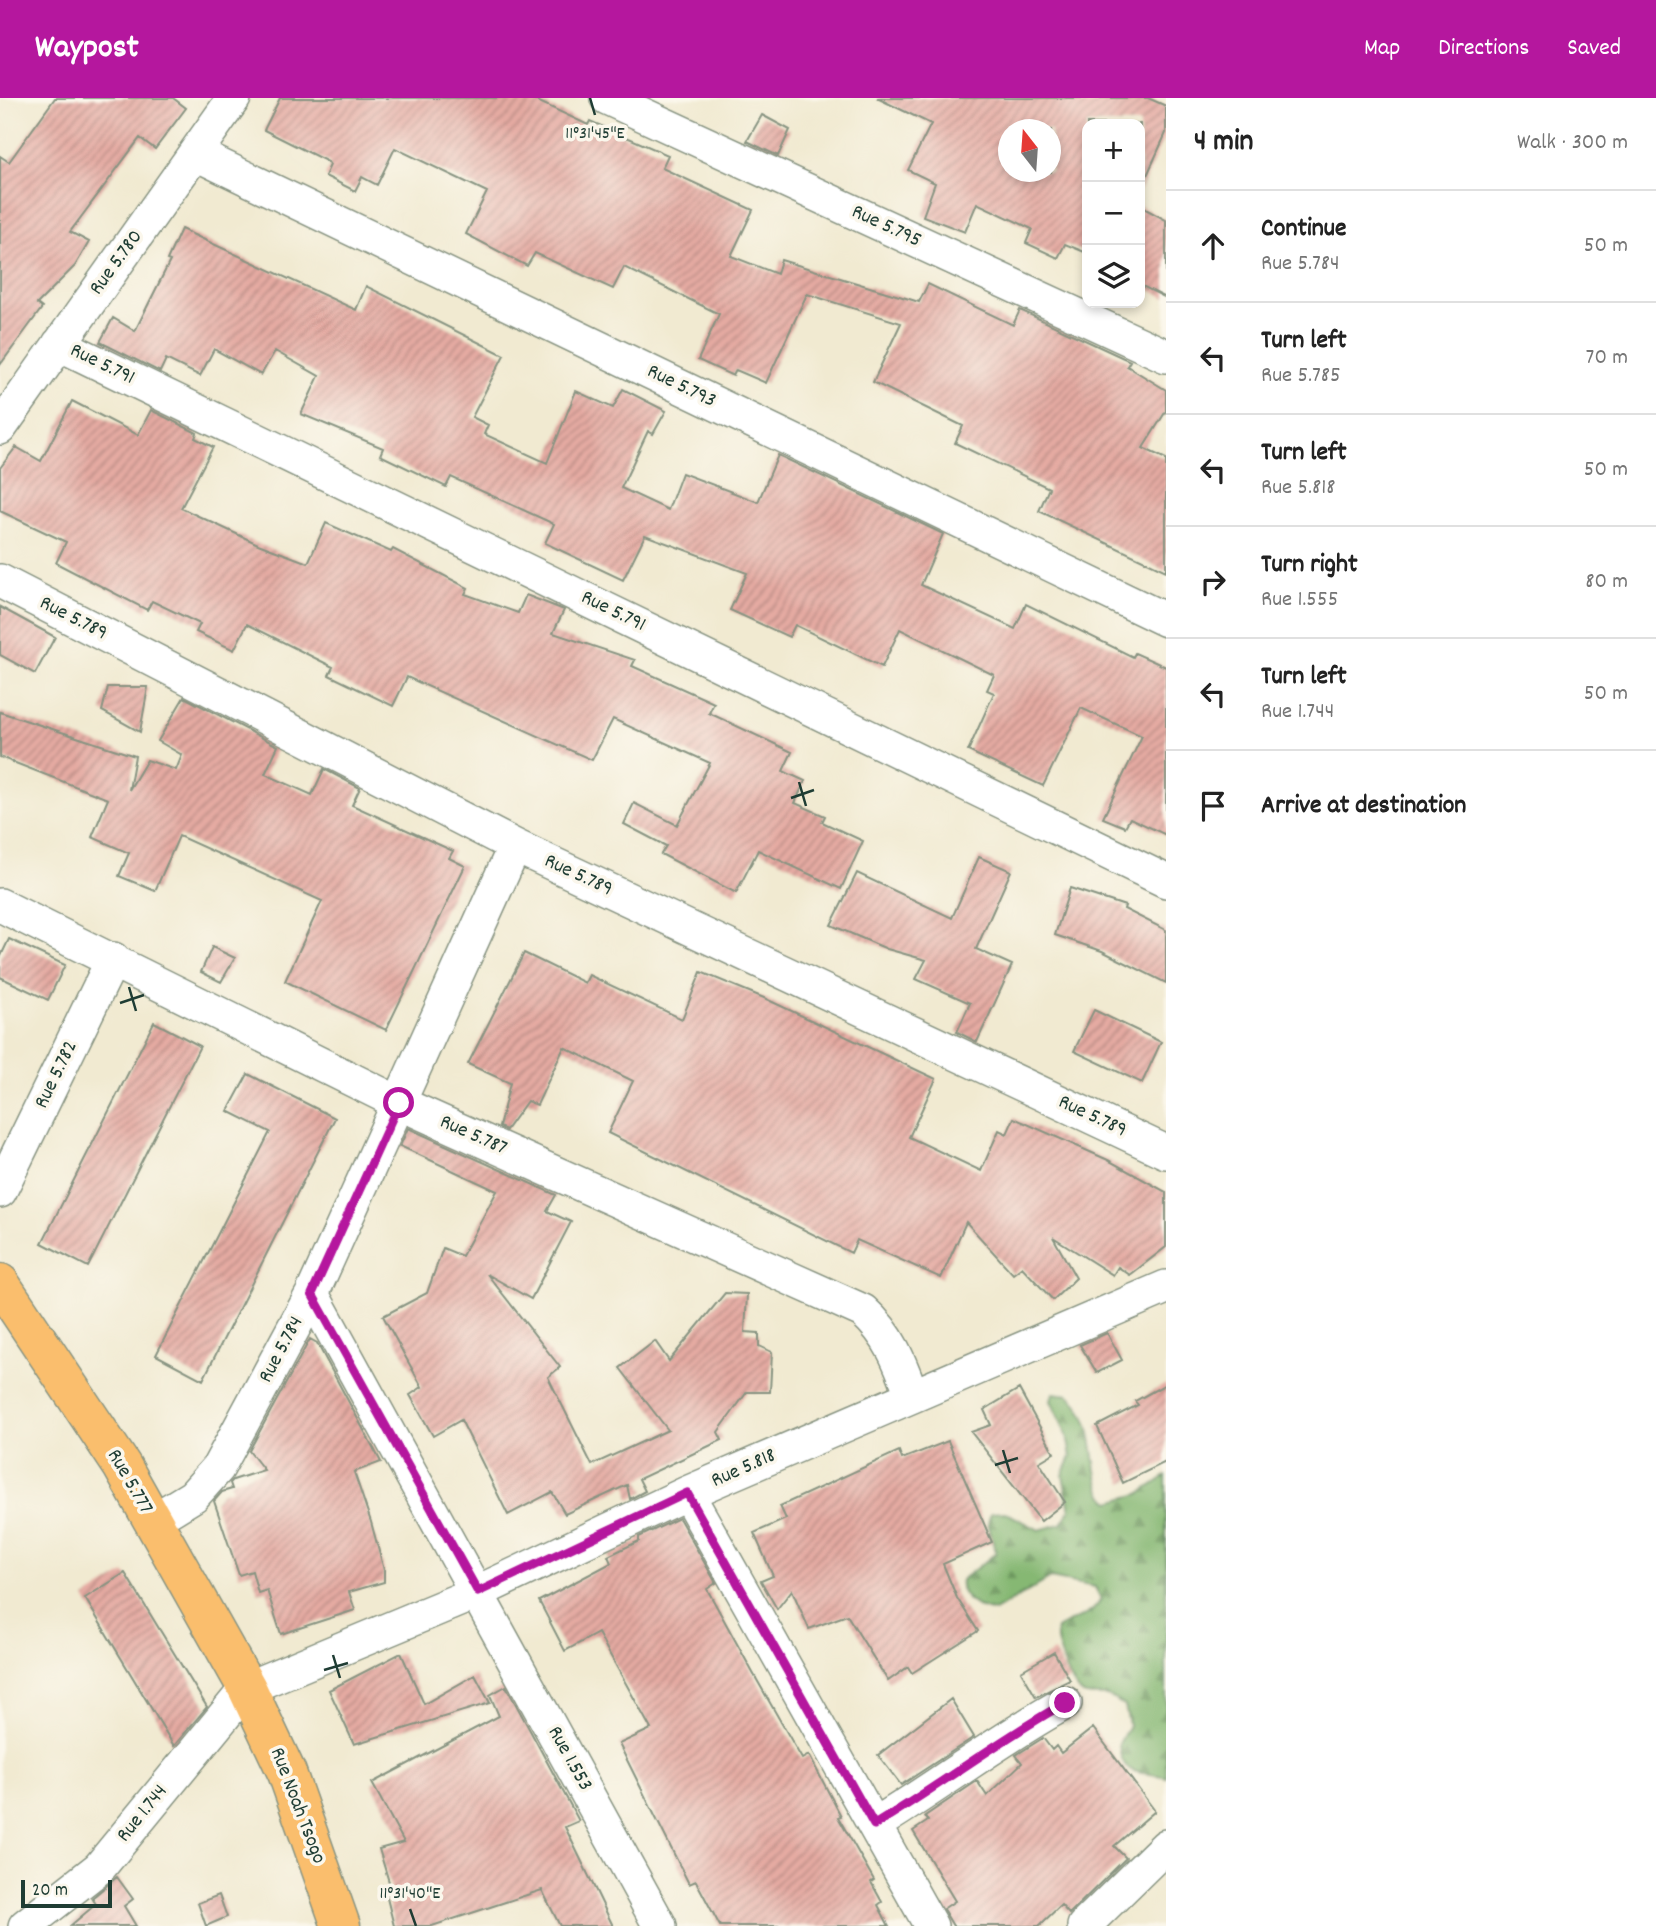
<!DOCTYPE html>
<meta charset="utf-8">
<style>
body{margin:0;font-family:Dekko,sans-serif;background:#f6f6f6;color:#222}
.controls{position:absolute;right:21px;top:21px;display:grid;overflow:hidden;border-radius:14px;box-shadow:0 4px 10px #0003}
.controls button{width:63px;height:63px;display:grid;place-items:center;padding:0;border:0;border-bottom:2px solid #e0e0e0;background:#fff;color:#222;font:35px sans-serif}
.compass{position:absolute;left:998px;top:21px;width:63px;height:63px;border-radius:50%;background:#fff;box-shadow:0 4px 10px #0003;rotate:343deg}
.scale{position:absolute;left:21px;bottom:18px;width:91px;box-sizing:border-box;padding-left:7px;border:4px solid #1f3d34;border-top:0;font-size:19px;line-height:24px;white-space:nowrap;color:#1f3d34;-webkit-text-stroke:5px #fbf7ec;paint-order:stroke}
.stop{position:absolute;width:21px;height:21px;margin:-16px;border:5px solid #b5179e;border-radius:50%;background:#fff}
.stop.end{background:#b5179e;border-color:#fff;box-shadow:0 2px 7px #0008}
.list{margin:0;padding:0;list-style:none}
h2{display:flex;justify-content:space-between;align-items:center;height:91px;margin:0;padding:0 28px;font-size:30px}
h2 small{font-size:23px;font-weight:400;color:#767676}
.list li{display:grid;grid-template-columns:46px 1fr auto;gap:21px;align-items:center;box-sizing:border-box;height:112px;padding:0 28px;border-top:2px solid #e0e0e0}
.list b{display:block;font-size:26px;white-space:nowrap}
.list p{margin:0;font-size:23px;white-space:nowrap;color:#767676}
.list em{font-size:23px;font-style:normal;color:#767676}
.icon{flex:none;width:38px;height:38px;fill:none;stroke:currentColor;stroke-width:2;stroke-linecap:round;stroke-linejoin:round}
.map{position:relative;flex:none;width:1166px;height:1828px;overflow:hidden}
header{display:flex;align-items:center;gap:42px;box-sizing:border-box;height:98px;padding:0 35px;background:#b5179e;color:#fff}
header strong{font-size:33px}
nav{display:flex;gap:38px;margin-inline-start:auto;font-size:24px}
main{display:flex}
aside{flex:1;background:#fff}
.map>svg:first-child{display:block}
.forest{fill:url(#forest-firs);stroke:#527a54;stroke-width:2}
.building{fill:url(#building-hatch);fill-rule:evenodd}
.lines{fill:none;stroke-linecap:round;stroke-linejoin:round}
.minor-casing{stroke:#889482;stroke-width:36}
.major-casing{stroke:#889482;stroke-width:41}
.minor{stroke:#fff;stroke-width:33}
.major{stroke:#fabe6d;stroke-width:38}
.route{stroke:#b5179e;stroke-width:9}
.ticks{fill:none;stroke:#1f3d34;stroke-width:2.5}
.labels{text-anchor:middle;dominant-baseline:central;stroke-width:7;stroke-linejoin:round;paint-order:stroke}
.street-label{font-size:21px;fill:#1f3d34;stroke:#fbf7ec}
.ticks-label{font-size:18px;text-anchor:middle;fill:#1f3d34;stroke:#fbf7ec;stroke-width:7;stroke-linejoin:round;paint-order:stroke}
</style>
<header>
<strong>Waypost</strong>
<nav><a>Map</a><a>Directions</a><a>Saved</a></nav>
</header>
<main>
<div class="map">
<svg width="1166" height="1828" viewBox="0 0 1166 1828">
<defs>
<pattern id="forest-firs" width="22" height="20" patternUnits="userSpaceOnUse" patternTransform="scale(1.75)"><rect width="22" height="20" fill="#86b873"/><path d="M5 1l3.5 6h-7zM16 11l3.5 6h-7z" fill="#6d975f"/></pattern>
<pattern id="building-hatch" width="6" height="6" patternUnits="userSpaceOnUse" patternTransform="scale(1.75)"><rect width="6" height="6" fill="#e5aaa2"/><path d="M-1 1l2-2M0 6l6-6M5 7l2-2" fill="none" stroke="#b98c85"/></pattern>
</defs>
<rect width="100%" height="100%" fill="#fbf7ec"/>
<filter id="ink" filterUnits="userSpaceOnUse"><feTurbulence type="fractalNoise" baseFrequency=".0143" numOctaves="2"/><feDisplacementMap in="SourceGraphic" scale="14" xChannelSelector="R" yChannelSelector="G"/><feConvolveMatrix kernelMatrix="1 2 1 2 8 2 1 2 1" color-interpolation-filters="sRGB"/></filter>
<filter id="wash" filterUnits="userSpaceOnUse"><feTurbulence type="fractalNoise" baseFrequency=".00686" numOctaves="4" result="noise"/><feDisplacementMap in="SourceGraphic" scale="28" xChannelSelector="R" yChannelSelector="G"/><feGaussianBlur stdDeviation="1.57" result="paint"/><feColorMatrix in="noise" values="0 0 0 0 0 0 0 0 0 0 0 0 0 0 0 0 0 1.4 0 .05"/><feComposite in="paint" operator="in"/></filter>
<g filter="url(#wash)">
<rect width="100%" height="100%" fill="#f1ead1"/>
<!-- forest -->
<path class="forest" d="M1053,1295L1069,1297C1104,1327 1086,1388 1110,1404L1139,1396L1166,1378V1679C1139,1672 1122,1681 1119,1646L1129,1627L1125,1608C1119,1605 1112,1599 1106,1598C1098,1597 1090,1599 1083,1596C1071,1591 1054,1544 1057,1531C1073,1520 1092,1520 1101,1501L1095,1489L1051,1480L994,1513C979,1512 958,1500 961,1482L996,1455L988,1425L991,1415L1005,1414L1039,1432L1061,1426L1070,1412L1063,1377L1071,1359L1067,1337L1051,1303Z"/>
<g id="blocks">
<!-- building -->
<path class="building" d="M55,0H173L186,10L155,51L140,40L70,134L89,144L75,168L37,206L42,210L0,267V58L9,64Z
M280,0H531L588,27L590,23L668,57L662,70L753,112L731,158L777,176L781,162L919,204L928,186L1013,227L1020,212L1130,263L1127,268L1166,292V313L1143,350L1166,361V473L1039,413L1049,390L955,345L963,328L873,284L901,225L807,196L766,285L736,272L733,278L698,262L719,216L624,169L613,191L535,155L527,168L466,136L487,94L395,50L377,87L362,79L355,93L325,78L330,67L328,64L264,32Z
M877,0H1148L1166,8V35L1140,93V26H1087V155L1065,146L1058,160L1026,145L1032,131L977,105L965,134L923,118L935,85L908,72L931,26ZM1009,32H1051V74H1009Z
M762,17L790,32L778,58L747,43Z
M1140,108L1166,122V200L1140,187Z
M181,131L356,212L366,188L504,257L472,319L488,327L484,336L547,365L576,293L613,310L623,291L666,313L653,336L648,333L621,390L668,412L682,375L758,404L778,357L943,436L921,487L1015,531L1026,506L1133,559L1135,555L1166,569V737L1130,720L1125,729L1103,720L1142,638L1081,610L1043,688L968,653L994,595L987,592L994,577L900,531L882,569L795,527L789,539L730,512L747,475L645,437L623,482L545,445L554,426L451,379L446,389L380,357L383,350L301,316L319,278L275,253L261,277L214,251L200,278L166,261L160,274L100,244L113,220L135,233L170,163L167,162Z
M72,303L138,337L151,312L197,335L195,340L213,349L181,410L258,446L308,465L326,425L391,454L393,451L468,490L465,496L518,515L526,497L559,510L564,512L553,535L635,562L632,568L714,605L709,615L792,654L783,673L805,683L795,705L825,718L822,724L863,743L841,791L758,752L736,795L661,756L666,748L624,726L634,705L677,727L710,665L613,621L592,662L407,579L393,608L329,577L333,569L247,526L234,552L196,534L200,526L152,503L147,512L56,465L66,444L0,413V370L16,349L41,363Z
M0,509L55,539L35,576L0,557Z
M108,589H148L140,634L102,613Z
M184,599L278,648L265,676L312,697L324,671L360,690L352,707L453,753L449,760L465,768L386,932L285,883L322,803L179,738L155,793L119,778L129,755L92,739L108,701L0,659V614L135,658L129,692L147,662L176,672L182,657L158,643Z
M979,759L1011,773L976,851L1012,867L977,944L957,934L970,905L916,881L926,862L887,851L831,827L857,775L952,820Z
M1070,790L1125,808L1124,811L1166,832V885L1102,853L1055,837Z
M9,841L65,867L48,902L0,879V860Z
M212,849L235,860L221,884L201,874Z
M524,855L585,885L589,877L682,921L701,874L764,900L936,981L909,1039L981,1073L999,1032L1007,1036L1014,1020L1108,1062L1166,1094V1149L1130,1177L1118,1169L1113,1177L1053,1139L1076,1180L1053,1202L1022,1169L1013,1176L966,1124L941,1180L857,1142L851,1155L608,1035L633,983L564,949L537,1007L527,1003L506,1032L499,1029L510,985L468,966Z
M1094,912L1161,944L1142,985L1074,953Z
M154,924L200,948L88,1169L42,1145Z
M248,976L335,1020L203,1282L156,1257L270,1034L228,1013Z
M408,1030L556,1097L547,1113L571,1124L531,1201L487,1176L560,1269L548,1279L592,1367L668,1332L620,1270L655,1243L669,1263L725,1195L747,1196L745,1234L759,1235V1248L772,1254L770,1294H747L718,1334L722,1342L639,1381L645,1393L630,1401L627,1387L565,1416L552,1394L508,1417L461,1322L433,1338L410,1297L422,1289L383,1218L427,1195L443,1150L462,1158L497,1093L400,1048Z
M1107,1235L1122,1262L1097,1275L1080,1247Z
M310,1241L317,1245L381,1364L354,1374L371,1424L384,1472V1484L349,1494L355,1512L281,1536L267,1492L258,1495L252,1473L239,1477L214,1403L222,1394L232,1391L230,1385L233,1382L264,1372L249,1353Z
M1166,1286V1364L1123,1385L1097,1328L1138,1307L1135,1303Z
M1019,1291L1054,1355L1039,1364L1065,1404L1041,1423L971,1334L991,1327L984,1312Z
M948,1343L992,1444L943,1466L957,1500L978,1533L912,1575L908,1569L888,1583L847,1517L809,1531L792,1492L777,1511L761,1483L773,1478L754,1435L786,1421L780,1408L899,1353L902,1361Z
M679,1420L716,1485L707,1491L753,1575L802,1661L809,1657L841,1718L838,1719L874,1782L871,1784L882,1804L878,1807L889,1828H720L696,1783L689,1786L619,1646L651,1631L598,1535L565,1553L539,1503L611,1465L608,1458L639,1443V1439Z
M125,1475L207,1609L174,1648L85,1500Z
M1054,1554L1070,1582L1036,1599L1021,1573Z
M401,1555L424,1606L475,1577L490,1605L354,1646L329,1592Z
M506,1588L579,1723L565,1729L613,1828H560L542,1792L432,1828H394L386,1796L392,1794L379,1751L404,1744L372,1685L499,1618L490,1597Z
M951,1601L974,1639L901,1687L878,1657Z
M1093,1630L1155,1713L1114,1748L1126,1760L1069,1816L1061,1807L1039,1828H953L943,1811L955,1803L913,1733L928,1723L925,1718L977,1683L987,1698L1022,1665L1016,1657L1043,1640L1052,1652L1056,1648L1061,1655Z
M117,1779L133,1801L124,1808L136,1828H70L96,1806L92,1800Z
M219,1797L227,1819L206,1828L198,1805Z"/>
</g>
</g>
<g filter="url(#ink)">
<use href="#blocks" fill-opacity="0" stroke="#889482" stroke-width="2"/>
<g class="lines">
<defs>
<path id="minor" d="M607,0L1166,258
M196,56L1166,522
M59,246L1166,783
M0,330L234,0
M0,483L515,748L1166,1054
M0,807L399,1005L863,1213C890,1237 900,1264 912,1297
M0,1093L113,861
M312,1196L660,1828
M687,1395L931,1828
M152,1423L193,1398L218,1370L312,1196L515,748
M874,1727C939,1688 999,1641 1065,1605
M25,1828L99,1770L247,1590L478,1494L687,1395L1166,1189
M1084,1828L1166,1748"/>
<path id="major" d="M0,1185L122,1368L247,1590L287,1675L341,1828"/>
</defs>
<!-- minor casing -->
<use href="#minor" class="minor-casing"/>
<!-- major casing -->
<use href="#major" class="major-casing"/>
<!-- minor -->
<use href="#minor" class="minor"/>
<!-- major -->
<use href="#major" class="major"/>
</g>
</g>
<g class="lines" filter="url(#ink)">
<!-- route -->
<path class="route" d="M399,1005L312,1196L478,1494L687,1395L874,1727C939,1688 999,1642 1065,1605"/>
</g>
<!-- ticks -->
<path class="ticks" d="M590,0L595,17M799,684L806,708M791,700L814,692M129,889L136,913M120,905L144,897M1003,1352L1010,1375M995,1367L1018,1360M333,1557L340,1580M324,1572L348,1565M410,1811L416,1828"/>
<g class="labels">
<!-- street labels -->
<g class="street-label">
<text transform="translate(886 129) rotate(25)">Rue 5.795</text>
<text transform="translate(117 165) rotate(-54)">Rue 5.780</text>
<text transform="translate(102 267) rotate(26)">Rue 5.791</text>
<text transform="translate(681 289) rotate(26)">Rue 5.793</text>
<text transform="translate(613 514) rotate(26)">Rue 5.791</text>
<text transform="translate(73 521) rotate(27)">Rue 5.789</text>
<text transform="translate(578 778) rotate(25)">Rue 5.789</text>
<text transform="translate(57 977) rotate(-64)">Rue 5.782</text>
<text transform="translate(1092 1019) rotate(25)">Rue 5.789</text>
<text transform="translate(473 1038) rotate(24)">Rue 5.787</text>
<text transform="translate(282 1252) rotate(-62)">Rue 5.784</text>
<text transform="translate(744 1371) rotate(-24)">Rue 5.818</text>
<text transform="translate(129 1384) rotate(60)">Rue 5.777</text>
<text transform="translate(569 1661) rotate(61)">Rue 1.553</text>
<text transform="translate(297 1708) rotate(69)">Rue Noah Tsogo</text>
<text transform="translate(143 1716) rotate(-51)">Rue 1.744</text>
</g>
</g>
<g class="ticks-label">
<text x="595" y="40">11°31'45"E</text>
<text x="410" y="1800">11°31'40"E</text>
</g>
</svg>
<div class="controls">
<button>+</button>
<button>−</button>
<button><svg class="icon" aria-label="layers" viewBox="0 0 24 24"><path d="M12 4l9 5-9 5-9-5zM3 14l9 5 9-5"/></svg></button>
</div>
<svg class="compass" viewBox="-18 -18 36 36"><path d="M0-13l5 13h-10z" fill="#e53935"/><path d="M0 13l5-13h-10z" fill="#767676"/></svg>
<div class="scale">20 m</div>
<div class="stop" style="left:399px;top:1005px"></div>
<div class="stop end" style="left:1065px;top:1605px"></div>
</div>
<aside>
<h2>4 min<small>Walk · 300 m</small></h2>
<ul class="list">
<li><svg class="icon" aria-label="ahead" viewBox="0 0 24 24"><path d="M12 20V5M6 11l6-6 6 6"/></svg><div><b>Continue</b><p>Rue 5.784</p></div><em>50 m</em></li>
<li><svg class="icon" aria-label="left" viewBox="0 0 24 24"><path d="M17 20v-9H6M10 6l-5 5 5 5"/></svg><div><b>Turn left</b><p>Rue 5.785</p></div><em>70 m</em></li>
<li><svg class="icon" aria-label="left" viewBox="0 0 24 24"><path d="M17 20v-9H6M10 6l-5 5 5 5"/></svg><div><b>Turn left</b><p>Rue 5.818</p></div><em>50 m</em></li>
<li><svg class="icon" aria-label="right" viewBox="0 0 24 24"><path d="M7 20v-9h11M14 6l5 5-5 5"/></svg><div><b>Turn right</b><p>Rue 1.555</p></div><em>80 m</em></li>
<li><svg class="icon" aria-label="left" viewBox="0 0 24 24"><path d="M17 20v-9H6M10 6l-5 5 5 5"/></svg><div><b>Turn left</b><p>Rue 1.744</p></div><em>50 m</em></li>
<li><svg class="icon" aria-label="arrive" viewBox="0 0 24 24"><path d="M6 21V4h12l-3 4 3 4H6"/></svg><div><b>Arrive at destination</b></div></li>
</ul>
</aside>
</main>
